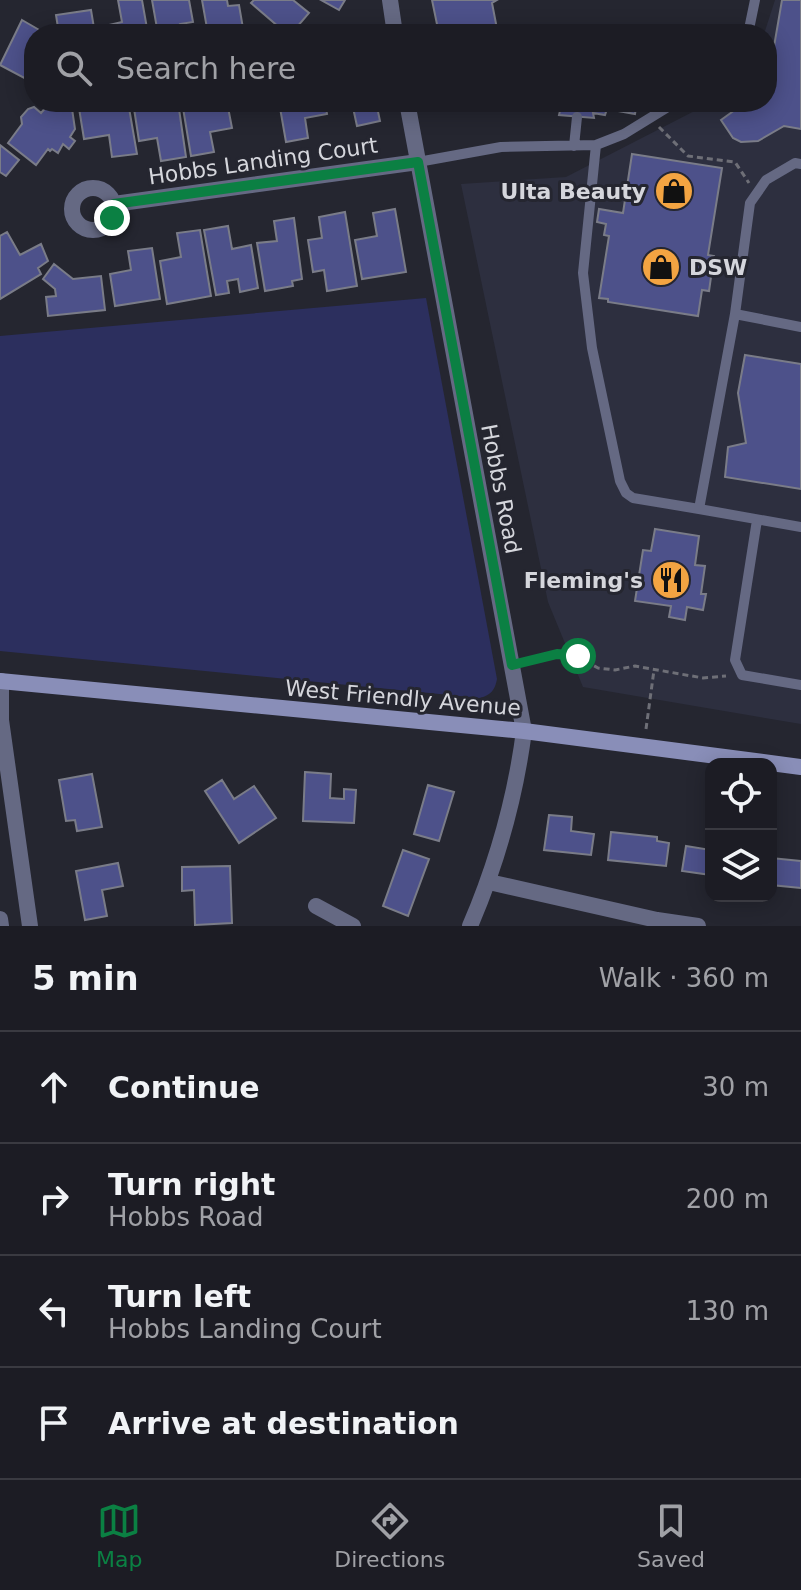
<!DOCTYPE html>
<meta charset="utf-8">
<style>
body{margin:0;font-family:"DejaVu Sans",sans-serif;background:#292931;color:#f1f3f6}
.controls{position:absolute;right:24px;bottom:24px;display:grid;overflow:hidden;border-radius:16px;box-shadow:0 4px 20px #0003}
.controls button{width:72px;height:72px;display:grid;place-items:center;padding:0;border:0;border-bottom:2px solid #3a3a41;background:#1c1c24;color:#f1f3f6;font:40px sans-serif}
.stop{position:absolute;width:24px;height:24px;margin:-18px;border:6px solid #0b8043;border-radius:50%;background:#fff}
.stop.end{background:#0b8043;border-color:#fff;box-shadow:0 2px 8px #0008}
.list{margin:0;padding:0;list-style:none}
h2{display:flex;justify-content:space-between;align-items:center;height:104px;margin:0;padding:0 32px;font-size:34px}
h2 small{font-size:26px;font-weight:400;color:#a0a1a6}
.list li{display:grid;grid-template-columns:52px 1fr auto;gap:24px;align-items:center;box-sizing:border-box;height:112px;padding:0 32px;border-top:2px solid #3a3a41}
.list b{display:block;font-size:30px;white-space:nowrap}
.list p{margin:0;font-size:26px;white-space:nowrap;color:#a0a1a6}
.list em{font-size:26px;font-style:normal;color:#a0a1a6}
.icon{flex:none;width:44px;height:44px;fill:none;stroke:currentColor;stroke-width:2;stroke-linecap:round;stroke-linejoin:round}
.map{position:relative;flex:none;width:801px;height:926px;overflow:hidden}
.search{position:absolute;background:#1c1c24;box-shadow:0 4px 20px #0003;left:24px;right:24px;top:24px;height:88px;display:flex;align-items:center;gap:20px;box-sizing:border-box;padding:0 28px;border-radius:32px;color:#a0a1a6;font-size:30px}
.sheet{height:552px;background:#1c1c24}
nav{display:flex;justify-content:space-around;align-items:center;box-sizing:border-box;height:112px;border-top:2px solid #3a3a41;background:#1c1c24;font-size:22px;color:#a0a1a6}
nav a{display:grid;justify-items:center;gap:4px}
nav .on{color:#0b8043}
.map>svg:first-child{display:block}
.built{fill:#2d2f3f}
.green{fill:#2c2f5e}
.building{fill:#4d518a;stroke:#7a7c88;stroke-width:2}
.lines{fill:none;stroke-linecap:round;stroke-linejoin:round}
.path{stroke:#6e6f77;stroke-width:3;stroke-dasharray:6 4;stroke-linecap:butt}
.service{stroke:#656983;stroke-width:10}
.minor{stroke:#656983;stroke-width:16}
.tertiary{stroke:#656983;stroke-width:16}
.secondary{stroke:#898eb8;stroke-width:16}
.route{stroke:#0b8043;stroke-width:10}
.labels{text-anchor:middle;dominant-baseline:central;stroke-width:6;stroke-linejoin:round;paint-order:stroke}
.street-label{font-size:22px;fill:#d5d6dc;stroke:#252630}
.poi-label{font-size:22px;font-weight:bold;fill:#d5d6dc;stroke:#252630;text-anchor:end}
</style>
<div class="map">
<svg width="801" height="926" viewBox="0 0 801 926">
<rect width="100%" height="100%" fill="#252630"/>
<!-- built -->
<path class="built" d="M775,0H801V724L583,687L548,602L461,184L566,177L712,102H767V34H764Z"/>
<!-- green -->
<path class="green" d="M426,298L497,679C495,690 491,695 480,698L0,651V336Z"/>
<!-- building -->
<path class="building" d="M118,0H142L148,34H111L109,25L122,22Z
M152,0H189L193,22L180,24L182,34H158Z
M202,0H227L228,6L239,5L244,34H208Z
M254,0H293L309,13L291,34H287L251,3Z
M321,0H345L339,10Z
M432,0H497L492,3L498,34H439Z
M782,0H801V129L784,126L758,141L741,142L733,138L721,120L746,102H767V87Z
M91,10L95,34H59L56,15Z
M22,20L41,31L39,34H34V70L28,80L0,65Z
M71,102L75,129L70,137L75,141L69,149L63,144L58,153L52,149L50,151L48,149L36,165L8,143L22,124L21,117L28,109L34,107L41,113L48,105Z
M78,102H128L137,154L112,157L109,135L84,139Z
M133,102H178L186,157L161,161L157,138L139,141Z
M182,102H227L232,128L210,132L214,152L191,156Z
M279,102H325L327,114L305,118L308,138L286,142Z
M332,102H376L380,121L357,126L352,103L333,107Z
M464,102H637L635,114L607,109L605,115L593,113L594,118L559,115L560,111L527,108L526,111L467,105Z
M0,145L19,160L6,176L0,172Z
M632,154L722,168L708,255L714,256L709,291L702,290L698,316L608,302V299L599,298L609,236L604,235L606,224L597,222L599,209L623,213Z
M395,209L406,272L362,279L355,240L377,236L373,213Z
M345,212L357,286L327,291L324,270L313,272L308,240L322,238L319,217Z
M294,218L302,279L292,281L293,286L265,291L257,243L277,241L274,221Z
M228,226L232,249L251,245L258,288L240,292L238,279L227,281L229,293L216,295L204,230Z
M200,230L211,296L167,304L160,261L181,257L177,233Z
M7,232L20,255L41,244L48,261L38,268L41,274L0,299V236Z
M152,248L160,299L115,306L110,274L131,270L128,251Z
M54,264L73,279L101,276L105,310L48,316L46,297L56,296L55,289L43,279Z
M745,355L801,364V489L725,477L728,447L746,443L738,393Z
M655,529L699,536L695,565L705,566L701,594H706L703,610L687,607L685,620L669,617L671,606L635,601L643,550L651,551Z
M305,772L331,774L330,798L344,799V789L356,790L354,823L303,821Z
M92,774L102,827L77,831L75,820L66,821L59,780Z
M222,780L234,799L254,786L276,818L239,843L205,791Z
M428,785L454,792L439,841L414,834Z
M549,815L572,817L571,831L594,834L591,855L544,850Z
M611,832L657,837V841L669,843L666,866L608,860Z
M686,846L711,850V875L682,871Z
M403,850L429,859L408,916L383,906Z
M771,858L801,861V888L771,885Z
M118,863L123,886L102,890L107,916L85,920L76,871Z
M230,866L232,923L195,925L194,890L182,891V867Z"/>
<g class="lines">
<!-- path -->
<path class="path" d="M659,127L688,156L735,162L749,183
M528,661L557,654H572L598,668L615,670L635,666L703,678L726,676
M646,729L654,670"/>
<!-- service -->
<path class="service" d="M584,34L585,31
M748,34L755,0
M596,145L583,273L592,348L620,481L626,493L633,498L699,509
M574,146L577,117
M418,162L501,147L596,145L624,134L676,102
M801,164L795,163L766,180L750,203L735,314L699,509L801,527
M735,314L801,327
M757,520L735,660L742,675L801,685"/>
<!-- minor -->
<path class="minor" d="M72 209a21 21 0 1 1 42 0a21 21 0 1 1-42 0Z
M114,204L418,162
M1,681V720L30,926
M489,882L657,920L698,926
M316,906L353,926
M0,919L1,926
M470,926C497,863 515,800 524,731"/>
<!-- tertiary -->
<path class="tertiary" d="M390,0L395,34
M407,102L524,731"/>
<!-- secondary -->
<path class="secondary" d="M0,681L524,731L801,767"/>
</g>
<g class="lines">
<!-- route -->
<path class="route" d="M112,218L114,204L418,162L512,665L557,654L578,656"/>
</g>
<!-- icons -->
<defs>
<symbol id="shop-disc" viewBox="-11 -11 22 22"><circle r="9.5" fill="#f3a442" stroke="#252630"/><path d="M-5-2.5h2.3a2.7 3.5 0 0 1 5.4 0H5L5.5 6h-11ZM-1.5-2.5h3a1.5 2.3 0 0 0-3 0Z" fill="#111"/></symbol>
<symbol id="restaurant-disc" viewBox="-11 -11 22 22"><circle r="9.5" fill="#f3a442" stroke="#252630"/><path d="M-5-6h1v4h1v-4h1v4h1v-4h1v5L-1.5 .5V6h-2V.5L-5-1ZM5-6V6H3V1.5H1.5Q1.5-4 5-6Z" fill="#111"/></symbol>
</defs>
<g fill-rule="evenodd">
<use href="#shop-disc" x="652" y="169" width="44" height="44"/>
<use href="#shop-disc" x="639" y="245" width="44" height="44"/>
<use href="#restaurant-disc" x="649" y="558" width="44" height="44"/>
</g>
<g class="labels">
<!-- street labels -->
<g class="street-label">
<text transform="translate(263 161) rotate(-8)">Hobbs Landing Court</text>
<text transform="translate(501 489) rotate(79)">Hobbs Road</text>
<text transform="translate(403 698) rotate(5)">West Friendly Avenue</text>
</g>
<!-- poi labels -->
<g class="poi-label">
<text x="646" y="191">Ulta Beauty</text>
<text x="689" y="267" text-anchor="start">DSW</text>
<text x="643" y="580">Fleming's</text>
</g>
</g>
</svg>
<div class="controls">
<button><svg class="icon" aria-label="locate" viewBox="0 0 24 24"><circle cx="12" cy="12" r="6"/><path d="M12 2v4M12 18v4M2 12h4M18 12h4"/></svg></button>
<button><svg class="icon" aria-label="layers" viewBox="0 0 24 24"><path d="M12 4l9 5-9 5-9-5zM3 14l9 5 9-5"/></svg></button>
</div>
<div class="stop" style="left:578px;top:656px"></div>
<div class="stop end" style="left:112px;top:218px"></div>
<div class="search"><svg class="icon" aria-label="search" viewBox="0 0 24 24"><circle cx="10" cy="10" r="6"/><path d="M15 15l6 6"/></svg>Search here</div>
</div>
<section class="sheet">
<h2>5 min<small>Walk · 360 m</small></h2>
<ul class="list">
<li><svg class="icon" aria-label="ahead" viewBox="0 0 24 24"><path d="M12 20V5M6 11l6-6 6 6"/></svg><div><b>Continue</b></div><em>30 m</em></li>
<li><svg class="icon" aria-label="right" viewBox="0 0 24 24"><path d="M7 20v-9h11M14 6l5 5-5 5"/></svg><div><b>Turn right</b><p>Hobbs Road</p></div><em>200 m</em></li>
<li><svg class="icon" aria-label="left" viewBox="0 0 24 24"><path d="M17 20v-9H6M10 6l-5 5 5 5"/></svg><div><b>Turn left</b><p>Hobbs Landing Court</p></div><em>130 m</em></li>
<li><svg class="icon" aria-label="arrive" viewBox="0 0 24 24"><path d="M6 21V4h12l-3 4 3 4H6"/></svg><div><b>Arrive at destination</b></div></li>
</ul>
</section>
<nav>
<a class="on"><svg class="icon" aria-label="map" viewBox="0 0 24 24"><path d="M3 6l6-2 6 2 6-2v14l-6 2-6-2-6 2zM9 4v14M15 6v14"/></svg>Map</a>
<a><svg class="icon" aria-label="directions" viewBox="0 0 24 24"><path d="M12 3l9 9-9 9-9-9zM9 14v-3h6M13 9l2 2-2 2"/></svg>Directions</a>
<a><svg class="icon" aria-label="saved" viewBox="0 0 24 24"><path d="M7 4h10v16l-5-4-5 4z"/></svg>Saved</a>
</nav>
